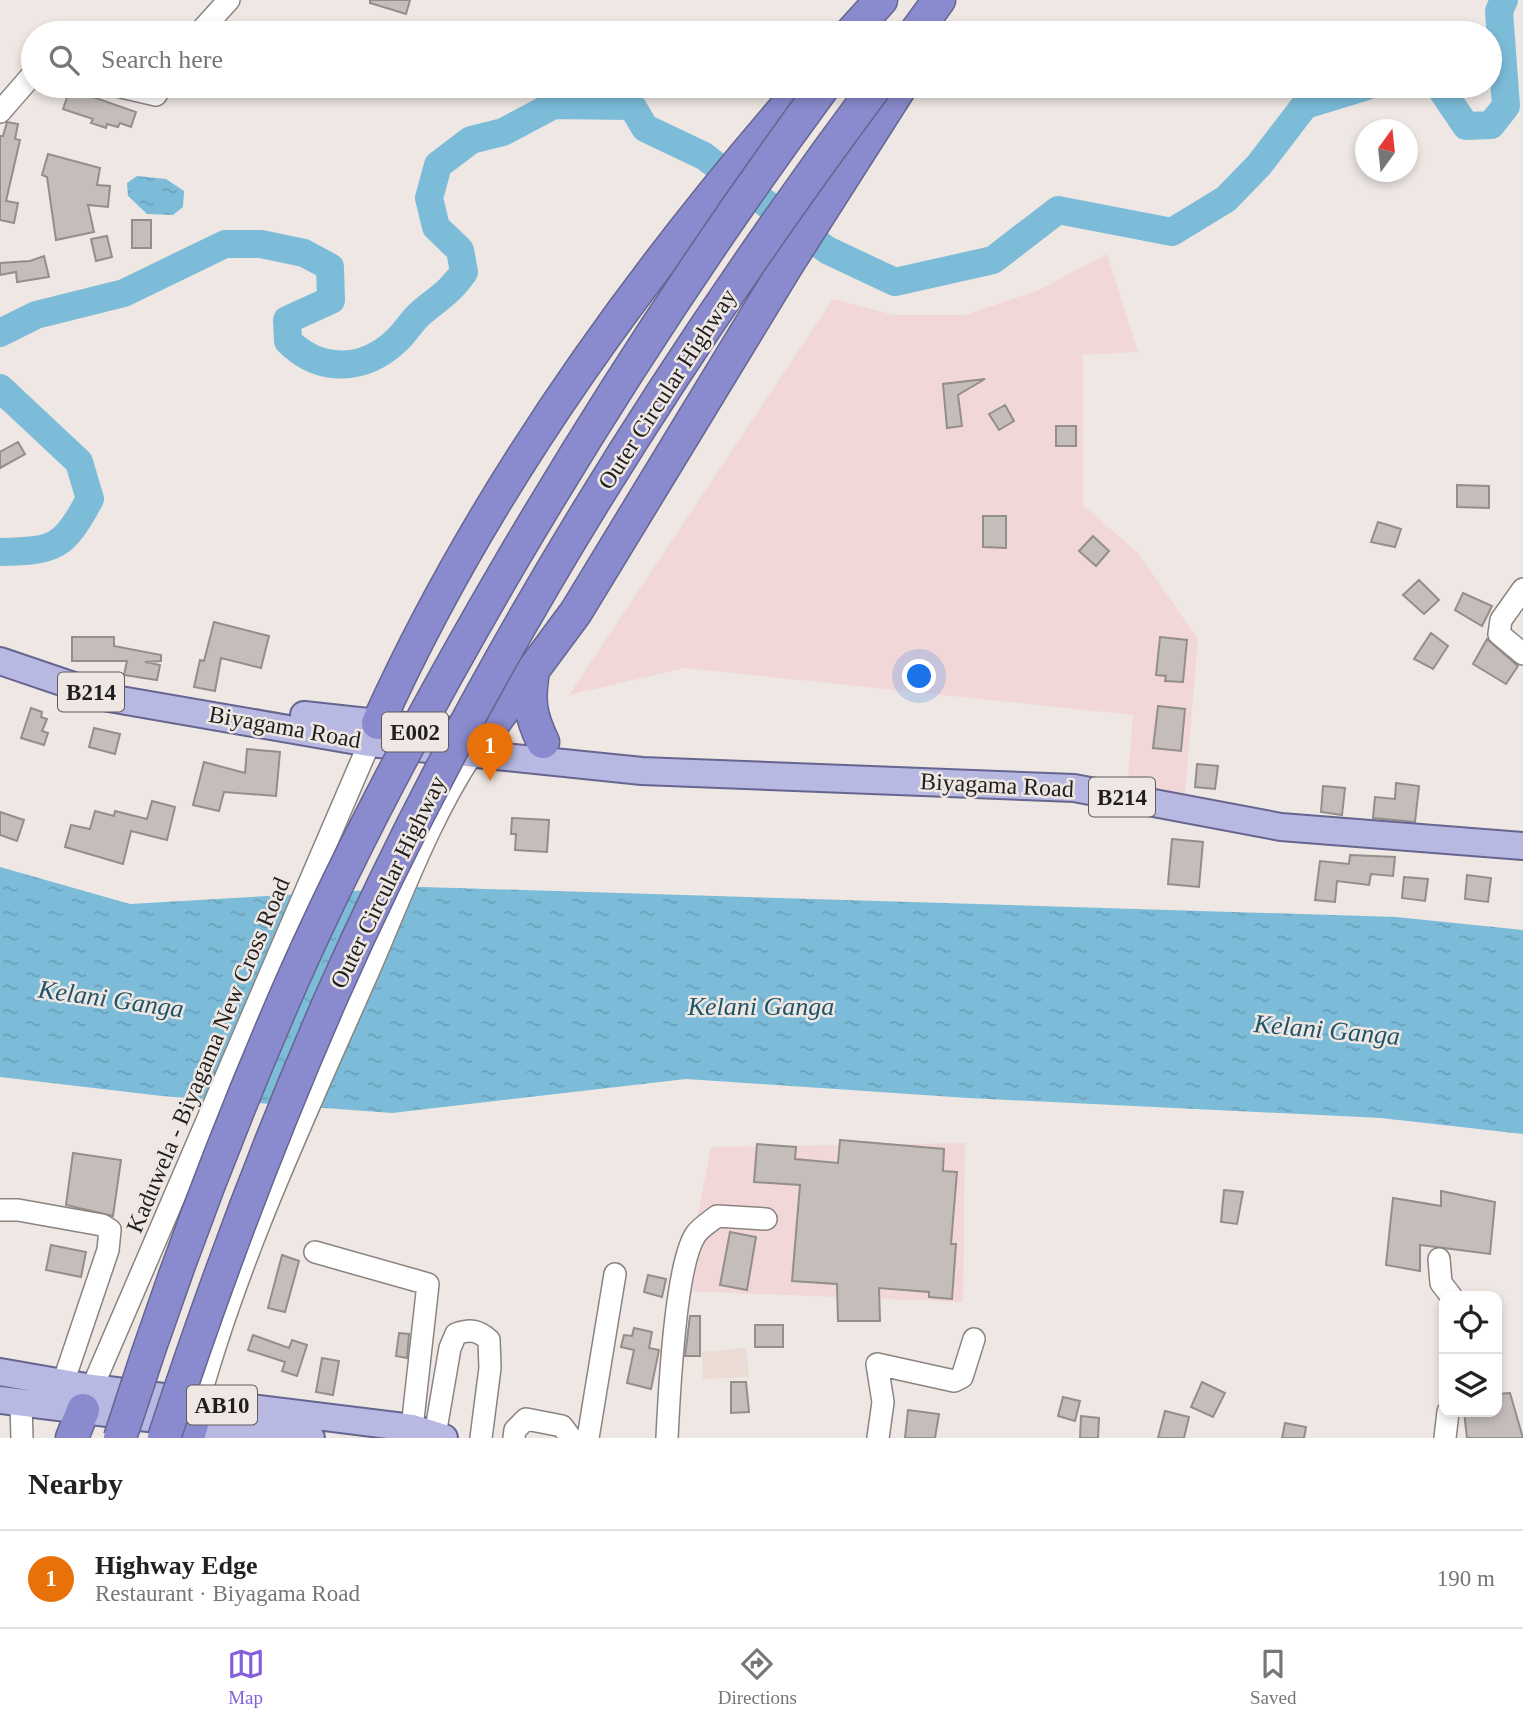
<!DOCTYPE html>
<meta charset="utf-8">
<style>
body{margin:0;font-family:Georgia,serif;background:#f6f6f6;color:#222}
.controls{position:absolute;right:21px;bottom:21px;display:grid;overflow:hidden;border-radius:14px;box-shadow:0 4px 10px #0003}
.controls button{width:63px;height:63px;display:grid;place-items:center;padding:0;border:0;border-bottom:2px solid #e0e0e0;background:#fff;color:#222;font:35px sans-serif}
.compass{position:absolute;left:1355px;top:119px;width:63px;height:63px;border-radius:50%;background:#fff;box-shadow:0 4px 10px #0003;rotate:15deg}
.you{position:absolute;left:920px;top:677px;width:24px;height:24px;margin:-18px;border:5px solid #fff;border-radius:50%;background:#1a73e8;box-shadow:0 0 0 10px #1a73e833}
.badge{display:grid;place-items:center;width:46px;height:46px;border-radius:50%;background:#8460db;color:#fff;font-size:23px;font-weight:700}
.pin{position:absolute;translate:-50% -58px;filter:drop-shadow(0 2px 4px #0008)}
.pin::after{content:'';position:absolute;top:37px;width:24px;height:21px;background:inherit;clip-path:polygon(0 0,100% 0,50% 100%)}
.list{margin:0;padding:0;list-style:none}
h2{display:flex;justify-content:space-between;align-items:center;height:91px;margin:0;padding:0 28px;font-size:30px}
h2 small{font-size:23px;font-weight:400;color:#767676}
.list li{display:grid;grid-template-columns:46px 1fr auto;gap:21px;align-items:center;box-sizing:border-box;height:98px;padding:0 28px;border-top:2px solid #e0e0e0}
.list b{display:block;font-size:26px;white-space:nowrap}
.list p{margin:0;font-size:23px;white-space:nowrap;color:#767676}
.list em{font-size:23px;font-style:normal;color:#767676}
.icon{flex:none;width:38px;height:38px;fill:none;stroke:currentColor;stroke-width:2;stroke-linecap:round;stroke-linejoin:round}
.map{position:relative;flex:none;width:1523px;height:1438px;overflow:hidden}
.search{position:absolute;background:#fff;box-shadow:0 4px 10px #0003;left:21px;right:21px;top:21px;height:77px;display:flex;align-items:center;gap:18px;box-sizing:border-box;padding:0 24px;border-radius:38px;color:#767676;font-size:26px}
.sheet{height:189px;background:#fff}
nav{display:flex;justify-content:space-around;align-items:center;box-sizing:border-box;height:98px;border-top:2px solid #e0e0e0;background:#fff;font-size:19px;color:#767676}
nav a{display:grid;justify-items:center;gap:4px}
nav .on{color:#8460db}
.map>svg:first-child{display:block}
.built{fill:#eadbd4}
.industrial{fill:#f2d7d8}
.water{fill:url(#water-ripples)}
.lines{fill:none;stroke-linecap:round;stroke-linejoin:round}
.river{stroke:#7cbcd9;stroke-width:28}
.building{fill:#c4bdba;stroke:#948e8b;stroke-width:2}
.minor-casing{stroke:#8a8481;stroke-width:24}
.major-casing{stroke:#656590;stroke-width:30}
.highway-casing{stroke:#656590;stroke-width:35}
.minor{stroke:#fff;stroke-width:21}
.major{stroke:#b8b9e2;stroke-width:26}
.highway{stroke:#898bce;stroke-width:32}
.highway-bridge-casing{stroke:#656590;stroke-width:35;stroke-linecap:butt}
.highway-bridge{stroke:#898bce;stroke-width:32}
.labels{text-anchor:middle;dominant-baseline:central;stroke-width:5;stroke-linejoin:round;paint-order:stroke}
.shield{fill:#eee7e3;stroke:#5e5b58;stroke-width:2}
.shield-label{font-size:23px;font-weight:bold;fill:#211f1d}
.street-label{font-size:24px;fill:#211f1d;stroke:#eee7e3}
.water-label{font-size:26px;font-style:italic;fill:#205469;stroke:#eee7e3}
</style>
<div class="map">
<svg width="1523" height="1438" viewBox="0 0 1523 1438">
<defs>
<pattern id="water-ripples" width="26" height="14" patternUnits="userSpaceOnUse" patternTransform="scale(1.75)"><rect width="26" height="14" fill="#7cbcd9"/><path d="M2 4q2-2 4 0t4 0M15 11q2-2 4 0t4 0" fill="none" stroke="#6ba1ba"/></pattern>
</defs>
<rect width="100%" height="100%" fill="#eee7e3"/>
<!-- built -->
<path class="built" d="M746,1348L749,1377L703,1379L702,1352Z"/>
<!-- industrial -->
<path class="industrial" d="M1107,254L1138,352L1083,355V505L1138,553L1198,639L1185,794L1127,789L1133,715L685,668L569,695L833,299L894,315H965L1039,290Z
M965,1143L963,1302L683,1291L711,1147Z"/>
<!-- water -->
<path class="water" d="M179,86H279L271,98L186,90Z
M137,176L166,179L184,191L183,207L173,215L147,214L128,196L127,183Z
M0,867L130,904L423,887L1396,917L1523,930V1134L1381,1118L968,1098L686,1079L392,1113L162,1096L0,1077Z"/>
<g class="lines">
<!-- river -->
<path class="river" d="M1439,86L1466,126L1491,125L1506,106L1499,11L1504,0
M0,333L36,315L124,293L225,244H261L304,253L330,267L331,300L287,320L288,341C320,373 364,372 397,340C406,332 412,320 422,312C441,296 449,293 464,272L460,250L436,227L429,198L438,165L471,140L503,132L554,105L632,106L645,128L704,156L827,250L895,282L993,260L1058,210L1172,232L1226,199L1259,165L1305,105L1367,86
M0,388L79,462L90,499C63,548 56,551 0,552"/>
</g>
<!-- building -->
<path class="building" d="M370,0H410L406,14L370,3Z
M70,89L136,112L131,127L120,123L118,127L107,124L106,128L91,123L93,119L63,109Z
M7,122L18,124L15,139L20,140L6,201L18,203L14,223L0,220V136H3Z
M48,154L100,168L97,185L110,186L108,207L88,205L94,232L56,240L47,177L42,175Z
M132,220H151V248H132Z
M107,236L112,257L96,261L91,239Z
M44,256L49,277L17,282L16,272L0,275V263L30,261Z
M985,379L958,395L962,426L947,428L943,384Z
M1005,405L1014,421L999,430L989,414Z
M1056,426H1076V446H1056Z
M18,442L25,454L0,468V452Z
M1457,485L1489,486V508L1457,507Z
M983,516H1006V548L983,547Z
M1378,522L1401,529L1395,547L1371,542Z
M1093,536L1109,551L1096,566L1079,551Z
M1419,580L1439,600L1424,614L1403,595Z
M1463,593L1492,606L1482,626L1455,610Z
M214,622L269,636L261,668L221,658L215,691L194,687L200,660L204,661Z
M1431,633L1448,646L1433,669L1414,659Z
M72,637H114V646L161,655V661L145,662L160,665L157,680L124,675L127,661H72Z
M1160,637L1187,640L1183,682L1165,681L1166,676L1156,675Z
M1487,639L1518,666L1506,684L1473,664Z
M1158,706L1185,709L1181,751L1153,748Z
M31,708L42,712L41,717L47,719L42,731L48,733L44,745L21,738Z
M94,728L120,734L115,754L89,747Z
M247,749L280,752L276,796L224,792L219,811L193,805L204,762L245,773Z
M1197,764L1218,766L1215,789L1195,787Z
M1396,783L1419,786L1415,822L1373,818L1375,797L1395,799Z
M1323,786L1345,788L1342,815L1321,812Z
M152,801L175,807L167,840L131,831L123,864L65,847L71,825L90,829L95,811L114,816L115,811L147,819Z
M0,812L24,820L17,841L0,835Z
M512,818L549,820L547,852L515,850L516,834H511Z
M1172,839L1203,842L1199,887L1168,884Z
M1350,855L1395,857L1393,876L1371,874L1369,885L1337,881L1335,902L1315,900L1320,861L1349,864Z
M1467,875L1491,878L1488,902L1465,899Z
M1404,877L1428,879L1425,901L1402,898Z
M840,1140L944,1149L943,1171L957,1172L951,1244H956L952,1299L929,1297V1292L879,1288L880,1321H838L837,1284L792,1281L800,1185L754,1182L757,1144L796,1147L795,1159L838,1163Z
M73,1153L121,1160L113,1216L66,1205Z
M1224,1190L1243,1192L1237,1224L1221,1222Z
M1441,1191L1495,1202L1490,1254L1420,1245V1271L1386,1265L1393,1198L1441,1206Z
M730,1232L756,1237L747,1290L720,1285Z
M51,1245L86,1252L81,1277L46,1270Z
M282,1255L299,1261L285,1312L268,1308Z
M648,1275L666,1279L662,1297L644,1292Z
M690,1316H700V1356H685Z
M755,1325H783V1347H755Z
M634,1328L652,1332L649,1348L659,1350L651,1389L627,1383L634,1350L621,1347L624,1335L632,1336Z
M399,1333L409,1334L407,1358L396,1356Z
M253,1335L289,1348L292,1340L307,1345L297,1376L282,1371L285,1362L248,1350Z
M322,1358L339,1361L333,1395L316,1392Z
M731,1382H746L749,1412L731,1413Z
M1202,1382L1225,1393L1213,1417L1191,1407Z
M1510,1393L1523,1438H1467L1464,1412H1497V1394Z
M1063,1397L1080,1401L1075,1421L1058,1416Z
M908,1410L939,1414L935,1438H905Z
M1165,1411L1189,1417L1184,1438H1158Z
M1081,1416L1099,1418L1098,1438H1080Z
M1285,1423L1306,1427L1304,1438H1282Z"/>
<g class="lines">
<defs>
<path id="minor" d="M199,33L229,0
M117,86L156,95L161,86
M0,112L33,74
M1523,589L1501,620L1499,634L1523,654
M0,1210H18L102,1225L110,1230L108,1250L63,1383
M315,1252L428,1284L412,1428
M1439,1259L1441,1283L1451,1296
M86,1402L375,730
M21,1404L22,1438
M195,1415C235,1264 303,1120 366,977C400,900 431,812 479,744
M435,1435L450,1348L456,1334C470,1329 478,1330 489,1340L490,1368L481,1438
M514,1438L515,1430L526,1419L562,1426L571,1438
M588,1438L615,1274
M667,1438C669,1397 675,1264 696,1234C701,1227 710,1222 717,1216L766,1219
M878,1438L883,1402L877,1364L954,1381L962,1377L974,1339
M1445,1438L1448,1412"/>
<path id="major" d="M0,661L109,698L369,743L642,771L1074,788L1281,827L1523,846
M304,715L478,734
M0,1372L92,1388L412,1428L444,1438
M0,1400L311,1438"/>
<path id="highway" d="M851,33L881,0
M915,33L939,0
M533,671C528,701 530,715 543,742
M378,723C483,490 637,277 804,86
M485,735L576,612L787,265L901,86
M72,1438L83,1410
M188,1438L192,1424"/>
</defs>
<!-- minor casing -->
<use href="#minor" class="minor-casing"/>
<!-- major casing -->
<use href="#major" class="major-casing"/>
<!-- highway casing -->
<use href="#highway" class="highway-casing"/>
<!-- minor -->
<use href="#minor" class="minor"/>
<!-- major -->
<use href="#major" class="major"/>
<!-- highway -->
<use href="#highway" class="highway"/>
<defs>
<path id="highway-bridge" d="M120,1438C169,1284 226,1133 291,984C355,839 431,699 511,562C608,397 711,239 824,86
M164,1438C213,1289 268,1142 331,998C474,674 665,370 876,86"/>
</defs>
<!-- highway-bridge casing -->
<use href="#highway-bridge" class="highway-bridge-casing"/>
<!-- highway-bridge -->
<use href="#highway-bridge" class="highway-bridge"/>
</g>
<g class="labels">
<!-- shield labels -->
<g class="shield">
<rect x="58" y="672.5" width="66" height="39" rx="5"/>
<rect x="382" y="712.5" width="66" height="39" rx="5"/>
<rect x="1089" y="777.5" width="66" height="39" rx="5"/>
<rect x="187" y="1385.5" width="70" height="39" rx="5"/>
</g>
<g class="shield-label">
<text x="91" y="692">B214</text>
<text x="415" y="732">E002</text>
<text x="1122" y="797">B214</text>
<text x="222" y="1405">AB10</text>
</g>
<!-- street labels -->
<g class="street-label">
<text transform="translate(667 389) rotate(-57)">Outer Circular Highway</text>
<text transform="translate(285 727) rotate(10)">Biyagama Road</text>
<text transform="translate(997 785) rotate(3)">Biyagama Road</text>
<text transform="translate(388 882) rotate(-64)">Outer Circular Highway</text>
<text transform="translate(208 1055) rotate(-67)">Kaduwela - Biyagama New Cross Road</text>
</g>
<!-- water labels -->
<g class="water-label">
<text transform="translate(111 999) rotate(8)">Kelani Ganga</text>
<text x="761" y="1006">Kelani Ganga</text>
<text transform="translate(1327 1030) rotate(5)">Kelani Ganga</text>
</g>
</g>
</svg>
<div class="controls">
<button><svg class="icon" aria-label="locate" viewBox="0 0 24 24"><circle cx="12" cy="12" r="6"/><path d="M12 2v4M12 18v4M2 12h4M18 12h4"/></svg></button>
<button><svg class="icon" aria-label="layers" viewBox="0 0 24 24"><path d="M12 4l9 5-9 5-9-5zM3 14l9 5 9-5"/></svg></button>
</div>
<svg class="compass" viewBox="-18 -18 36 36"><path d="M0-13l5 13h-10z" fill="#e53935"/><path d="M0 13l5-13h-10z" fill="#767676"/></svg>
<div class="you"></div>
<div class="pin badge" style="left:490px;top:781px;background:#e8710a">1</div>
<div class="search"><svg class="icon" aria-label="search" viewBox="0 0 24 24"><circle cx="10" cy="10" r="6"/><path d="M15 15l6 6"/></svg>Search here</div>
</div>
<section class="sheet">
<h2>Nearby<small></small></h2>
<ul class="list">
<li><span class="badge" style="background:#e8710a">1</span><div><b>Highway Edge</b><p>Restaurant · Biyagama Road</p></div><em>190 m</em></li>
</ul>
</section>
<nav>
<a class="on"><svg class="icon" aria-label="map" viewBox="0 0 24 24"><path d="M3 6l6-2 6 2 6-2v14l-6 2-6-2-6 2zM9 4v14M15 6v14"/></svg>Map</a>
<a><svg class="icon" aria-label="directions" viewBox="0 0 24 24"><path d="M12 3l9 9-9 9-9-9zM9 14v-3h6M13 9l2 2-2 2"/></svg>Directions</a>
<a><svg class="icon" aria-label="saved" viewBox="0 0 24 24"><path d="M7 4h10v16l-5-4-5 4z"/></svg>Saved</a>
</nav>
